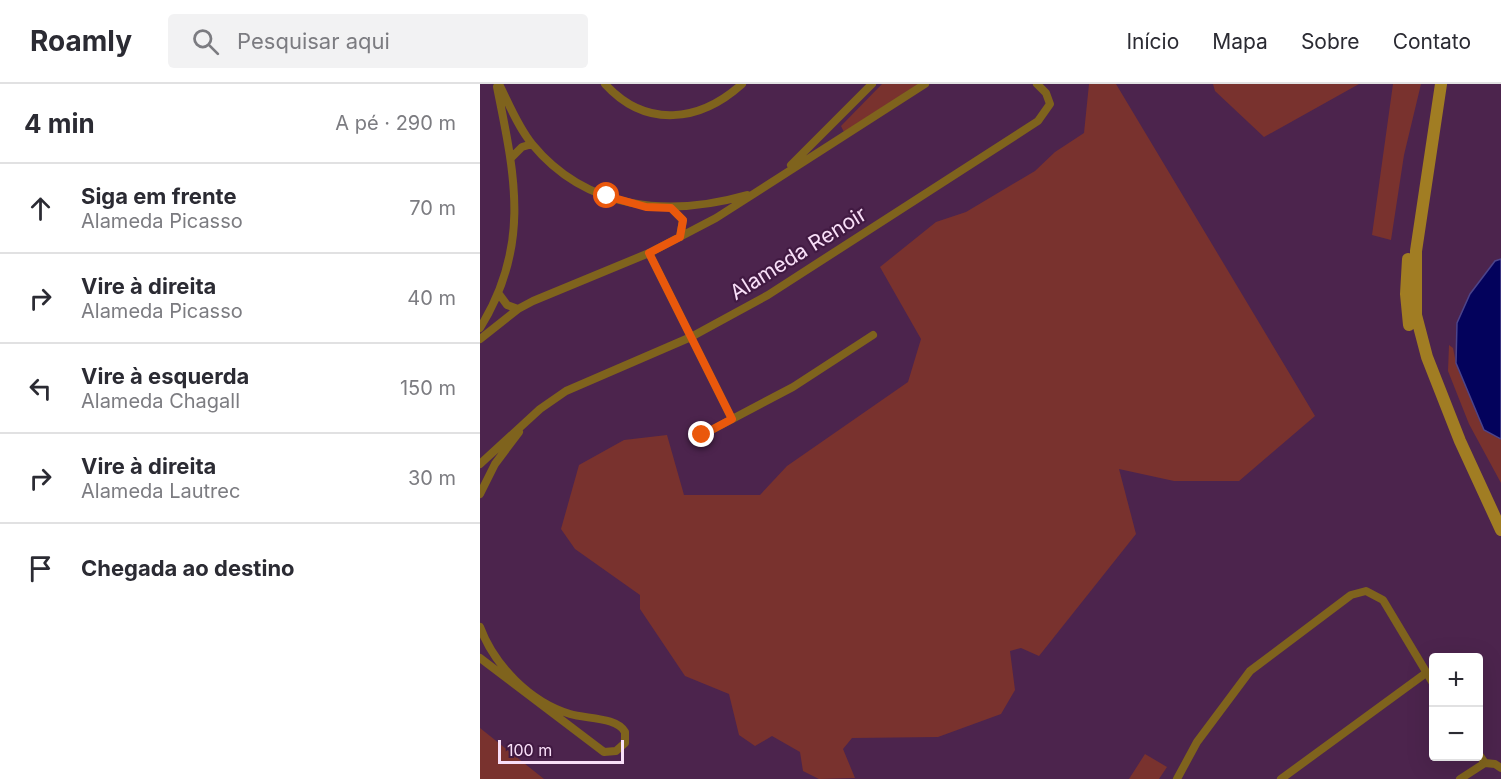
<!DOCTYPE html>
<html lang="pt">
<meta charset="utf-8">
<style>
body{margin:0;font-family:Inter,sans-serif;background:#f2f2f3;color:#2b2b33}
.controls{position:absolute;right:18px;bottom:18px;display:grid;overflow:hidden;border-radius:6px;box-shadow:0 6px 24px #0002}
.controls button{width:54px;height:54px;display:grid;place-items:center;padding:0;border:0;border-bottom:2px solid #e1e1e2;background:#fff;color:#2b2b33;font:30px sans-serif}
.scale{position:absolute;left:18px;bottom:15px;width:126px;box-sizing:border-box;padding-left:6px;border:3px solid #f8dff8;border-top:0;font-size:16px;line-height:21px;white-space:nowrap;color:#f8dff8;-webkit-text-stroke:4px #411a42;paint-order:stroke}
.stop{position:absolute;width:18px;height:18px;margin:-14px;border:4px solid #ea580c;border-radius:50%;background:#fff}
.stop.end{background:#ea580c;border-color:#fff;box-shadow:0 2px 6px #0008}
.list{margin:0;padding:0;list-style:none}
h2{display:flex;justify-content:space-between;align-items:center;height:78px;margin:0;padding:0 24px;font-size:26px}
h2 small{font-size:20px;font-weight:400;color:#7c7c81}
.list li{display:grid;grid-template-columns:39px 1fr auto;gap:18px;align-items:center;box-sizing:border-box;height:90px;padding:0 24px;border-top:2px solid #e1e1e2}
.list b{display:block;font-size:22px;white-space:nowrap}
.list p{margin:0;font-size:20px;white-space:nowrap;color:#7c7c81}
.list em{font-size:20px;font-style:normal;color:#7c7c81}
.icon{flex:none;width:33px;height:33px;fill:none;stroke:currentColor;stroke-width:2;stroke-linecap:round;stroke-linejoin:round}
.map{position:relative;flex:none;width:1021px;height:695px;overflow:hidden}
header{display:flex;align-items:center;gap:36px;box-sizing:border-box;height:84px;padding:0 30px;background:#fff;border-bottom:2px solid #e1e1e2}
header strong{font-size:28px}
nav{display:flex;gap:33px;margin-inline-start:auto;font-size:21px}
.search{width:420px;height:54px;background:#f2f2f3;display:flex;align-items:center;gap:15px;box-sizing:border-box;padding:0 21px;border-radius:6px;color:#7c7c81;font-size:22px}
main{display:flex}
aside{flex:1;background:#fff}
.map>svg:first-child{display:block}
.green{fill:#79322e}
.water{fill:#03025c;stroke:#4c448b;stroke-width:1.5}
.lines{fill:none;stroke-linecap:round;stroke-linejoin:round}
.minor{stroke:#7f631d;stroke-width:8}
.secondary{stroke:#a17d23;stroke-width:12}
.route{stroke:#ea580c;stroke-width:8}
.labels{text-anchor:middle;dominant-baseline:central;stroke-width:4.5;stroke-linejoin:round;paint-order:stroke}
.street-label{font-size:21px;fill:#f8dff8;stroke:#411a42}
</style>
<header>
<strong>Roamly</strong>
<div class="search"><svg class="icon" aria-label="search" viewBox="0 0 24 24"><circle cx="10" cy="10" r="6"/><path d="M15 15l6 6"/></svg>Pesquisar aqui</div>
<nav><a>Início</a><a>Mapa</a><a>Sobre</a><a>Contato</a></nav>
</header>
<main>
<aside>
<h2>4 min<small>A pé · 290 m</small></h2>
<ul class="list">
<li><svg class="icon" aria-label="ahead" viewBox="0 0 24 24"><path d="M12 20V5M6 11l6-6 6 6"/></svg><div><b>Siga em frente</b><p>Alameda Picasso</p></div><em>70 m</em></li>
<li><svg class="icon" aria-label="right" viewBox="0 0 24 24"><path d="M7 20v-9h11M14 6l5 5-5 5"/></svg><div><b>Vire à direita</b><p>Alameda Picasso</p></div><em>40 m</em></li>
<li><svg class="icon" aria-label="left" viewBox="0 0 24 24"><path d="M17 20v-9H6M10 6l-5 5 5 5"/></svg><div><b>Vire à esquerda</b><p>Alameda Chagall</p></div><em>150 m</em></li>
<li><svg class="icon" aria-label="right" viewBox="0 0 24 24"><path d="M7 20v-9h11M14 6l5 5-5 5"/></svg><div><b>Vire à direita</b><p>Alameda Lautrec</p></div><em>30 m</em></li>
<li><svg class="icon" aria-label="arrive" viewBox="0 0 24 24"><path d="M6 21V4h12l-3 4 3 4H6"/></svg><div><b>Chegada ao destino</b></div></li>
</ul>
</aside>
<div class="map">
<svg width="1021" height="695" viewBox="0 0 1021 695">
<rect width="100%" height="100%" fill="#4c244d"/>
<!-- green -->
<path class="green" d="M402,0H438L364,48L361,42Z
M609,0H636L835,332L759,397H694L639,385L656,450L559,572L541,564L530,567L535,606L521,630L458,653L372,654L363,665L375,694L339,695L323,687L320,668L292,652L275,662L259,651L249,610L205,592L160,525V511L95,465L81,445L99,381L144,356L187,351L204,411H280L307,382L428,298L441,255L400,183L456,138L486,128L555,87L575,68L604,49Z
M733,0H879L784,53L735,7Z
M913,0H941L924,71L911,156L892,151Z
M969,261L973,264L976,279L1004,346L1021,355V399L989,340L968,287Z
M0,644L64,695H0Z
M665,670L687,683L679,695H649Z"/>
<!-- water -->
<path class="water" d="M1021,175V355L1004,346L976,279L977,239L990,210L1015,177Z"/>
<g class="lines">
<!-- minor -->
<path class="minor" d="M19,0C29,20 38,43 52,60C107,127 190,133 267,111
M125,0C166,45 220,38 262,0
M31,74L42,63L52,60
M311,81L392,0
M191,124L203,136L200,153
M169,169L252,335
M19,210L27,221L38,225
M0,244C51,162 35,92 17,3
M0,255L38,225L53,217L169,169L236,134L445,0
M222,351L313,303L393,251
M0,380L60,325L86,307L211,253L288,211L558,37L570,20L566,9L557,0
M0,410L15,380L39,348
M0,543C14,581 50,618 90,630C106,635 137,633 145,648V659L136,667L124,668L0,574
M998,669L1005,679L1015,680L1021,684
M697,695L717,658L770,587L871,511L886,507L903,516L954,601
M801,695L946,589
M980,695L1005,679"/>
<!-- secondary -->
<path class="secondary" d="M961,0L936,167V231L947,273L980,357L1021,446
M928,175L926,210L929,241"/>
</g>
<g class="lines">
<!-- route -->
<path class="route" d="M127,112L166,123L191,124L203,136L200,153L169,169L252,335L222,351"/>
</g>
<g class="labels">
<!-- street labels -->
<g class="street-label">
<text transform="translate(318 169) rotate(-32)">Alameda Renoir</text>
</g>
</g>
</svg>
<div class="controls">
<button>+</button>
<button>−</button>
</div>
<div class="scale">100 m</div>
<div class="stop" style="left:127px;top:112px"></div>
<div class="stop end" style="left:222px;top:351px"></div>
</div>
</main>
